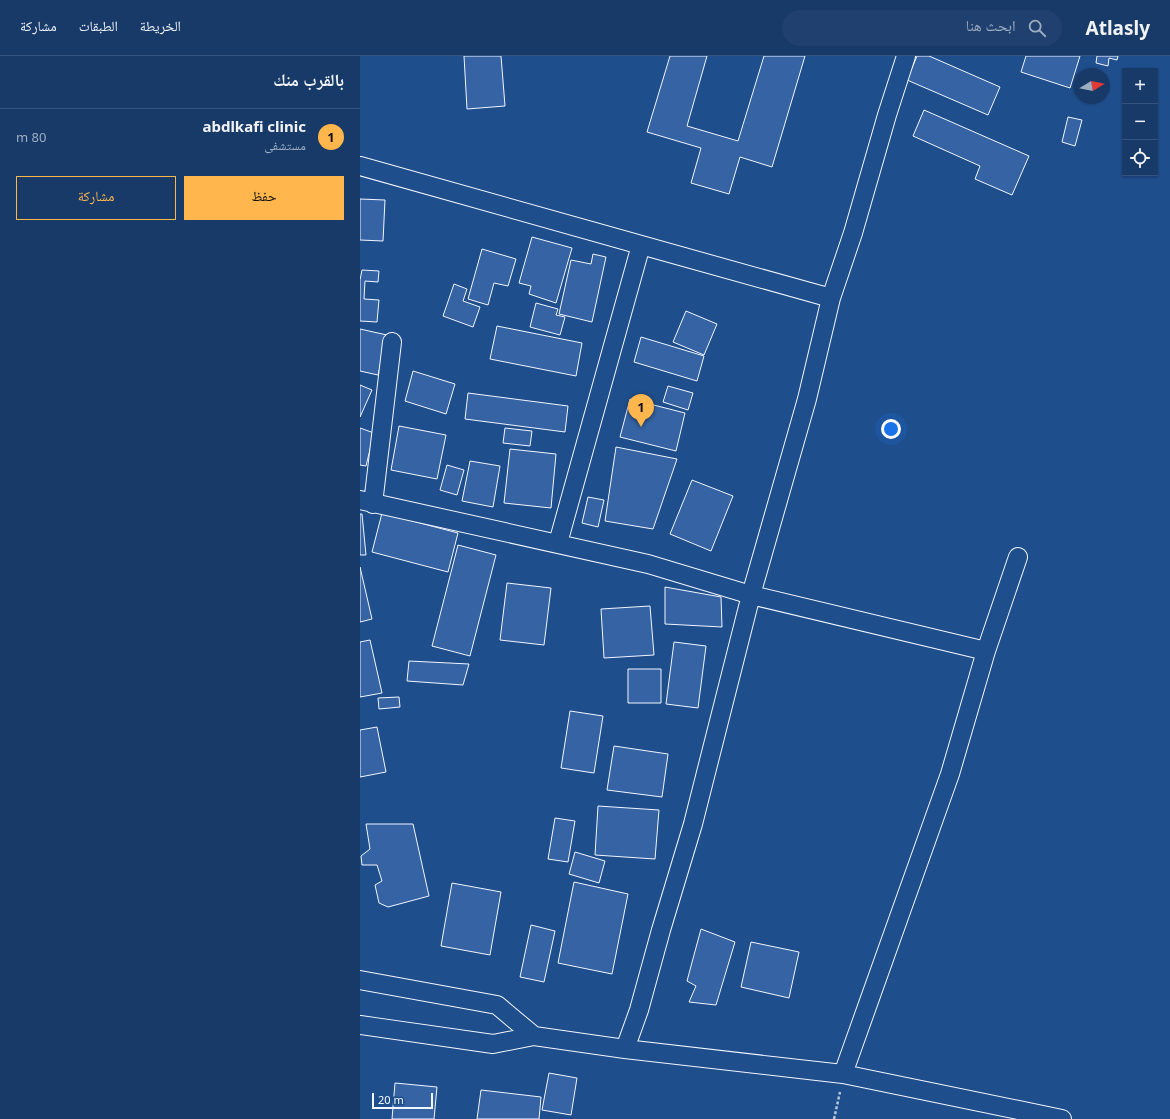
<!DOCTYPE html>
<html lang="ar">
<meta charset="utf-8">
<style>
body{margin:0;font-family:"Noto Sans","Noto Naskh Arabic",sans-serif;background:#20416f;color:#f1f3f6;direction:rtl}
.controls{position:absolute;right:12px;top:12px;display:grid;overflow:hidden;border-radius:0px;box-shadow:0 1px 3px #0004}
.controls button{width:36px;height:36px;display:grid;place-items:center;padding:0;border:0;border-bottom:1px solid #36547d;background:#173a69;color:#f1f3f6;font:20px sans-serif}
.compass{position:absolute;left:714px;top:12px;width:36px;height:36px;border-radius:50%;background:#173a69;box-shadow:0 1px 3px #0004;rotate:80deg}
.scale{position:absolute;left:12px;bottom:10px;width:61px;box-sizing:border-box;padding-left:4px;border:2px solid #f2f6ff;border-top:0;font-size:11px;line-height:14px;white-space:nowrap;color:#f2f6ff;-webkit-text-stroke:3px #1f4e8c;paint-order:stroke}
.you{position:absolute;left:531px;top:373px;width:14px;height:14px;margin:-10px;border:3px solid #fff;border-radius:50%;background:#1a73e8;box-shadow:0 0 0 6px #1a73e833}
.badge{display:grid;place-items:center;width:26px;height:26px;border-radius:50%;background:#ffb74d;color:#111;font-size:13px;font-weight:700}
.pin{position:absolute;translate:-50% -33px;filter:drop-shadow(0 1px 2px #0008)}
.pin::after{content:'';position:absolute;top:21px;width:14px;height:12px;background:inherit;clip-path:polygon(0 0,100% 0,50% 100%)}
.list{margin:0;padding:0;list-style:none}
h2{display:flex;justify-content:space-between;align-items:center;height:52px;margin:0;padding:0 16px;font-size:17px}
h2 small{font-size:13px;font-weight:400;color:#9eadc0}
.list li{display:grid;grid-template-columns:26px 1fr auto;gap:12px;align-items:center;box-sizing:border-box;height:56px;padding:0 16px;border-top:1px solid #36547d}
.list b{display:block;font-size:15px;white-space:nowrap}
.list p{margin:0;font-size:13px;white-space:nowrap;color:#9eadc0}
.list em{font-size:13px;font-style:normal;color:#9eadc0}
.actions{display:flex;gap:8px;padding:12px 16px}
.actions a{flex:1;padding:9px 0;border:1px solid #ffb74d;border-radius:0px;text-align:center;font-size:14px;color:#ffb74d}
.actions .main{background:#ffb74d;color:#111}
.icon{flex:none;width:22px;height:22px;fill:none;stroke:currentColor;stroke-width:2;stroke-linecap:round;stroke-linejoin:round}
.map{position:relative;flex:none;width:810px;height:1063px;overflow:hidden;direction:ltr}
header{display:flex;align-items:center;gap:24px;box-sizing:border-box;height:56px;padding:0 20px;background:#173a69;border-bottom:1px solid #36547d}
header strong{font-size:19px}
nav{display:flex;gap:22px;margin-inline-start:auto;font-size:14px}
.search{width:280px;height:36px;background:#20416f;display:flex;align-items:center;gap:10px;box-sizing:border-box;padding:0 14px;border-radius:22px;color:#9eadc0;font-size:15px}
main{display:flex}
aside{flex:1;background:#173a69}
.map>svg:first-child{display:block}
.building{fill:#3563a3;stroke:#f2f6ff}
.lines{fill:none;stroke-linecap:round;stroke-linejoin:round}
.street-casing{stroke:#f2f6ff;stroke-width:20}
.path{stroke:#b3c4dc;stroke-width:2.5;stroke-dasharray:3 2;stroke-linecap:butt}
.street{stroke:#1f4e8c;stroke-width:18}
</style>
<header>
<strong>Atlasly</strong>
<div class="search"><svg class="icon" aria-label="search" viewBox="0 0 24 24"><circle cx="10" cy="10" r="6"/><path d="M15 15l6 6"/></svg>ابحث هنا</div>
<nav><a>الخريطة</a><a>الطبقات</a><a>مشاركة</a></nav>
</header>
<main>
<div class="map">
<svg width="810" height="1063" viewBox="0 0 810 1063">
<rect width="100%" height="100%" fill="#1f4e8c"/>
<!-- building -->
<path class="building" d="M104,0H141L145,50L107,53Z
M310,0H347L327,70L378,85L404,0H445L412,111L380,101L369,138L331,127L341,92L287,76Z
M557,0H569L640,31L628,59L547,24Z
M666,0H720L710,32L661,16Z
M737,0H758L757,4L749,2L748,10L736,7Z
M564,54L669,100L652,139L615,123L620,110L553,80Z
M708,61L722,64L715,90L702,86Z
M0,143L25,144L23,185L0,184Z
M172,181L212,192L196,247L169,238L171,230L159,227Z
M122,193L156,203L148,230L134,227L128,249L108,243Z
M233,198L246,201L232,266L199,258L211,204L231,208Z
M2,214L19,215L18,226L5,225L4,243L19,244L17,266L0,265V224Z
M94,228L107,233L103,245L120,251L113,271L83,260Z
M176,247L198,253L196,259L205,261L200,279L170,271Z
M326,255L357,268L344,299L313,286Z
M137,270L222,287L216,320L130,303Z
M0,273L27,279L18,319L0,315Z
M281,281L344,300L337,325L274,306Z
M53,315L95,328L86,358L45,345Z
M0,329L12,334L0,361Z
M308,330L333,337L328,354L303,346Z
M108,337L208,350L205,376L105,363Z
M270,343L325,357L316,395L260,381Z
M39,370L86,379L77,423L31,414Z
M0,372L14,377L6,410L0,409Z
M145,372L172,375L170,390L143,387Z
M256,391L317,403L293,473L245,465Z
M150,393L196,398L191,452L144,447Z
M110,405L140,410L133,451L102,445Z
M87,409L104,414L97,439L80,434Z
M332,424L373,440L351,495L310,478Z
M228,441L244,444L238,471L222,467Z
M22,457L98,477L88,516L12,496Z
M0,458H2L6,499H0Z
M98,489L136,499L110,600L72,590Z
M0,511L12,563L0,566Z
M147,527L191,532L184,589L140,584Z
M305,531L361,541L362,571L305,568Z
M290,550L294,599L244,602L241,553Z
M10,584L22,637L0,641V586Z
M314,586L346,590L338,652L306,648Z
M49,605L109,608L103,629L47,625Z
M268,613H301V647H268Z
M39,641L40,651L19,653L18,642Z
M210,655L243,660L234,717L201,712Z
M17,671L26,716L0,721V674Z
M254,690L308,698L302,741L247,734Z
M238,750L299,754L295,803L235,799Z
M195,762L215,765L208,806L188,803Z
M6,768H53L69,840L28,851L19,847L15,829L22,825L17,809H2L1,800L10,793Z
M215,796L245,805L239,827L209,818Z
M214,826L268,838L252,918L198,907Z
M92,827L141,836L130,899L81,890Z
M171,869L195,875L184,926L160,921Z
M341,873L375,886L356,949L329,946L336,930L327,925Z
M391,886L439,896L429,942L381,931Z
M189,1017L217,1022L211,1059L182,1054Z
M35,1027L77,1031L74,1063H32Z
M121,1034L181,1041L179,1063H117Z"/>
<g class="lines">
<defs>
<path id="street" d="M0,110L281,189
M0,444L288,508L391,539L626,595
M13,448L32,286
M198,487L281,189L471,242
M0,924L137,949L174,980
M0,969L133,988L174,980L265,993L483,1018L702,1063
M265,993L279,954L301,874L333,768L391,539L447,343L471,242L493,177L527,59L546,0
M483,1018L590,718L626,595L658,501"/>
</defs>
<!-- street casing -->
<use href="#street" class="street-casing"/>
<!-- path -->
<path class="path" d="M474,1063L480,1036"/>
<!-- street -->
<use href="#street" class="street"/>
</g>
</svg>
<div class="controls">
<button>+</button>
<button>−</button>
<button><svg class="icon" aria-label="locate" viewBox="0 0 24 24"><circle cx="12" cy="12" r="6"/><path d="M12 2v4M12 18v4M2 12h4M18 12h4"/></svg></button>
</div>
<svg class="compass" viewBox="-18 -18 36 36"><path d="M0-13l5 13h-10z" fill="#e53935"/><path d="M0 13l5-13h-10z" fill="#9eadc0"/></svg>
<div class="scale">20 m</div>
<div class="you"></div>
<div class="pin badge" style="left:281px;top:371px">1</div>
</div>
<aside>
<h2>بالقرب منك<small></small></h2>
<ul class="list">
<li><span class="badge">1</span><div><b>abdlkafi clinic</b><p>مستشفى</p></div><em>80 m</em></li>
</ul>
<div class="actions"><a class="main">حفظ</a><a>مشاركة</a></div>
</aside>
</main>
